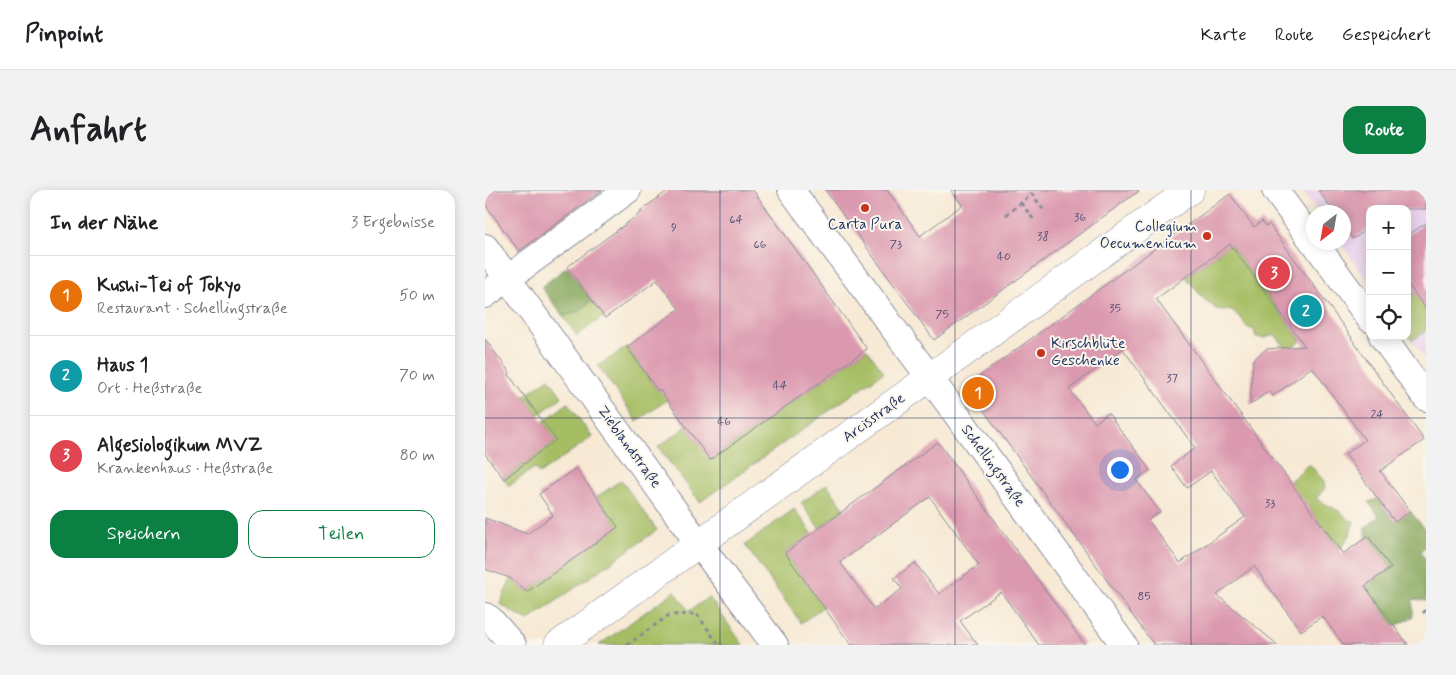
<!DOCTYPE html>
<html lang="de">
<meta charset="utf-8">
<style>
body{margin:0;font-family:Mynerve,sans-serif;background:#f2f2f2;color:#202124}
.controls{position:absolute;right:15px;top:15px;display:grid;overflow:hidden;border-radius:10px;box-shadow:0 2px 12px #0003}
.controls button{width:45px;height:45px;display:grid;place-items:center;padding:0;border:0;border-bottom:1px solid #e0e0e0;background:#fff;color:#202124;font:25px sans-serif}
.compass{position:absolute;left:821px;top:15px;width:45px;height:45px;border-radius:50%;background:#fff;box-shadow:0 2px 12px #0003;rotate:211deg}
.you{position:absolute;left:634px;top:279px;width:18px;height:18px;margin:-12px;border:4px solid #fff;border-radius:50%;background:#1a73e8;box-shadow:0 0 0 8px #1a73e833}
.badge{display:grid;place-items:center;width:32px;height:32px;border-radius:50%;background:#0b8043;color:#fff;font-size:16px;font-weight:700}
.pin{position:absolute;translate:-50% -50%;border:2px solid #fff;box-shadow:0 1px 5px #0006}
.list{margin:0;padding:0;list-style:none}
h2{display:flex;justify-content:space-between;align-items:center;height:65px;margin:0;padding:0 20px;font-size:21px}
h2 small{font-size:16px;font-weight:400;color:#757577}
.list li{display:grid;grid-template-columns:32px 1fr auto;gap:15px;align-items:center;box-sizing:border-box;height:80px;padding:0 20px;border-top:1px solid #e0e0e0}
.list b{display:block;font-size:19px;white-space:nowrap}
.list p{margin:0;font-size:16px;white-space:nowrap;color:#757577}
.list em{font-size:16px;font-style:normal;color:#757577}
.actions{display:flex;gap:10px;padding:15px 20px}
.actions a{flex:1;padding:11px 0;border:1px solid #0b8043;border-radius:15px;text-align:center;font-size:18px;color:#0b8043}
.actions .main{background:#0b8043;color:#fff}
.icon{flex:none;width:28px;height:28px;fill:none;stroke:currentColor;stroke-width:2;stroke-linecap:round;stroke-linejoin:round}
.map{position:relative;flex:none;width:941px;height:455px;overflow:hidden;border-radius:15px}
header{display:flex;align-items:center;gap:30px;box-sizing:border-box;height:70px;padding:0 25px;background:#fff;border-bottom:1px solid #e0e0e0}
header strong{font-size:24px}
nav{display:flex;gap:28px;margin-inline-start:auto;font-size:18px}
.intro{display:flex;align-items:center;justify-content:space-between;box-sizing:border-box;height:120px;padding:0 30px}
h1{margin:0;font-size:35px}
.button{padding:12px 22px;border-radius:15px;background:#0b8043;color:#fff;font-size:18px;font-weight:700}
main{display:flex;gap:30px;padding:0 30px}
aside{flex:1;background:#fff;border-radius:15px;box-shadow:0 2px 12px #0003}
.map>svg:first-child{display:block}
.built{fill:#e9d2ed}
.green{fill:#a6be64;stroke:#607661}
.forest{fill:#84a55a;stroke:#506a5c}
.building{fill:#db99af;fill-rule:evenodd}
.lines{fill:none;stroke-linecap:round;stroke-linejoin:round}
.street-casing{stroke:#898c99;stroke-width:28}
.secondary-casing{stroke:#898c99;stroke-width:29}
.path{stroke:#898c99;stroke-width:3;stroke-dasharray:4 4;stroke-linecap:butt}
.street{stroke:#fff;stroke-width:26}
.secondary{stroke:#fff;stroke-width:28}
.grid{fill:none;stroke:#1b2f5e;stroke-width:1;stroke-opacity:0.55}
.poi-dot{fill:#c8321e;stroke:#fbf7ec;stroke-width:2}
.labels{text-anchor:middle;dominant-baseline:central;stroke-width:4;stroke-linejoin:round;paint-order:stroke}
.number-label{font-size:12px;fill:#4b4a72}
.poi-label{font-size:15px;fill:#1b2f5e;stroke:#fbf7ec}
.street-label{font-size:15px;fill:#1b2f5e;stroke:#fbf7ec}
</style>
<header>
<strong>Pinpoint</strong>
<nav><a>Karte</a><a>Route</a><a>Gespeichert</a></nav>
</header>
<div class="intro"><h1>Anfahrt</h1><a class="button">Route</a></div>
<main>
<aside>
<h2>In der Nähe<small>3 Ergebnisse</small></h2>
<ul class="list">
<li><span class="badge" style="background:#e8710a">1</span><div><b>Kushi-Tei of Tokyo</b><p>Restaurant · Schellingstraße</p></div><em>50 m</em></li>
<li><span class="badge" style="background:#0f9aa8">2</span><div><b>Haus 1</b><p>Ort · Heßstraße</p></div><em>70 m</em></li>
<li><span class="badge" style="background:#e0444e">3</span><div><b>Algesiologikum MVZ</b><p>Krankenhaus · Heßstraße</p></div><em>80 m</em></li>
</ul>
<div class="actions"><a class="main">Speichern</a><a>Teilen</a></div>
</aside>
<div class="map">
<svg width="941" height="455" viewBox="0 0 941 455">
<rect width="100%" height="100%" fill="#fbf7ec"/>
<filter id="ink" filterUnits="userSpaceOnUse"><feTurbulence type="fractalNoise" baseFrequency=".02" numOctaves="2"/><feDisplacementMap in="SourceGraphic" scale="10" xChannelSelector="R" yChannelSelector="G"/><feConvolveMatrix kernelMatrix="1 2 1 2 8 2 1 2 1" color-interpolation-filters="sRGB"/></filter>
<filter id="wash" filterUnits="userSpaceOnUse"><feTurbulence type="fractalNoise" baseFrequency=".0096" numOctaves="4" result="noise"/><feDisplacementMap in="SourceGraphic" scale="20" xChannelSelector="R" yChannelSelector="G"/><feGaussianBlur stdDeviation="1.12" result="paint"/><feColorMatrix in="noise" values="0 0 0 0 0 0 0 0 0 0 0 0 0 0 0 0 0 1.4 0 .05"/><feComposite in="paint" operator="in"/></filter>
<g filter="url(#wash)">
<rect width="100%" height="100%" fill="#f7e9d4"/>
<!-- built -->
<path class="built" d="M817,0H941V170L922,144V19H885V93L855,53L858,52V22H833Z"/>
<!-- green -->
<path class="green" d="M745,54L816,151L803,160L790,145L779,148L771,147L769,140L761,137L757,129L747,121L731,119L718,108L701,87Z
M922,93L941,119V141L927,150L922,144Z
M107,110L119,126L92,146L78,126L93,122Z
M142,157L173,201L231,160L229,177L152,231L113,176Z
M382,159L399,182L215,312L173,257L201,237L226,270Z
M64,188L77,207L53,225L39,206Z
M83,213L107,247L54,284L49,278L24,296L19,289L71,251L58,232Z
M824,274L839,291L840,298L831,309L856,322L863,330L869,331L865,345L855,359L804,292Z
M136,290L172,340L43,431L15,414L26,389L42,402L133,337L112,307Z
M342,294L359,319L334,338L316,313Z
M309,319L327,343L300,363L339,416L316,433L260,355Z
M190,401L204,421L224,407L258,455H114Z"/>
<!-- forest -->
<path class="forest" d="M82,77L107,110L93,122L78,126L56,97Z
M893,309L909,332L925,321L941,340V357L935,362L941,370V411L928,409V427L909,437L880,396L906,377L884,346L882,347L879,339L894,326L883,312Z"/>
<g id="blocks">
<!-- building -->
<path class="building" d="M0,0H117L34,61L0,14Z
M184,0H268L382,159L225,270L175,200L173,201L142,157L194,119L172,90L120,128L82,77L157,22L155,21Z
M340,0H402L435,46L477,15L466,0H655L449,150Z
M833,0H941V19H885V37L868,49L858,35V22H849Z
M745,4L769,37L777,31L781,36L784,34L867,148H866L939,250L895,281L925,321L910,332L860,264L880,250L827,177L788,206L784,201L765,215L768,170L781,159L820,156L745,54L671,109L858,364L883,346L906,378L880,396L923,455H859L837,426L816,441L769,376L732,405L793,455H669L481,196ZM638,159L710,258L686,276L702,298L726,281L760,327L695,373L663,330L675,322L651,290L665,280L623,223L610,233L584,199Z
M941,33V119L922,93V46Z
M0,149L25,183L24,185L71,250L19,289L0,264Z
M453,252L555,393L600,455H554L516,402L475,431L493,455H366L348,430L300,363ZM445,307L494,375L454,404L430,373L409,388L417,399L389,419L355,372Z
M91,278L133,337L42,402L25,388L0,379V328L42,344L68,325L54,304Z"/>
</g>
</g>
<g filter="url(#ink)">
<use href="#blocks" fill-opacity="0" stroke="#898c99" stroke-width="1"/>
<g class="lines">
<defs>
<path id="street" d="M306,0L445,188L639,455
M790,0L828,52
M829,52L885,129
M0,57L200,335L290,455
M0,105L143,0
M897,146L941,208
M0,426L5,429L28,455"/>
<path id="secondary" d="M73,455L705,0"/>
</defs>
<!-- street casing -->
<use href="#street" class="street-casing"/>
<!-- secondary casing -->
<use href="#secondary" class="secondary-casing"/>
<!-- path -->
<path class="path" d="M536,13L549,30
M521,25L547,4L560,22
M938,423L941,420
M142,455L184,425L212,424L234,455"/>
<!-- street -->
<use href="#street" class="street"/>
<!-- secondary -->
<use href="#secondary" class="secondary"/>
</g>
</g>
<!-- grid -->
<path class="grid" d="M235,0V455M470,0V455M706,0V455M0,228H941"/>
<!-- markers -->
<g class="poi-dot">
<circle cx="380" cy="18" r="5"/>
<circle cx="722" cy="46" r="5"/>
<circle cx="556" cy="163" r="5"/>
</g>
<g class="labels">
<!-- number labels -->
<g class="number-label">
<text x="595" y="28">36</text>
<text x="251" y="30">64</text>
<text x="189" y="38">9</text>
<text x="558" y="47">38</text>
<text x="275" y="55">66</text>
<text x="411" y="55">73</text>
<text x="519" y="67">40</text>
<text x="630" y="119">35</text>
<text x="457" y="125">75</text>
<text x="687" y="189">37</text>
<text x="295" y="196">44</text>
<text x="892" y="225">24</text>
<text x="239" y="232">46</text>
<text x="785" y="314">33</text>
<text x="659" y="407">85</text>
</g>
<!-- poi labels -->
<g class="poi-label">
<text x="380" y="35">Carta Pura</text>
<text x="712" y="37" text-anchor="end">Collegium<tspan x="712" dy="17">Oecumenicum</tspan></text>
<text x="566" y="154" text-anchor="start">Kirschblüte<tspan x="566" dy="17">Geschenke</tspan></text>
</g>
<!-- street labels -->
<g class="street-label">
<text transform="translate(389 228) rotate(-36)">Arcisstraße</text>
<text transform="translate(144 257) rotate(54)">Zieblandstraße</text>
<text transform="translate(508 276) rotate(54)">Schellingstraße</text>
</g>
</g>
</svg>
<div class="controls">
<button>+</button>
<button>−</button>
<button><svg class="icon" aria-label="locate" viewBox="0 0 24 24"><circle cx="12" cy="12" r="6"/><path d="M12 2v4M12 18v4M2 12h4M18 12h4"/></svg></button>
</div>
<svg class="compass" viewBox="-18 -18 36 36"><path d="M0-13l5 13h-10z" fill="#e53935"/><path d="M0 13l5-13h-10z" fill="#757577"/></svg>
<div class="you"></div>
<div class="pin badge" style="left:493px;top:203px;background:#e8710a">1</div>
<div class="pin badge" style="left:821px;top:121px;background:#0f9aa8">2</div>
<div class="pin badge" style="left:789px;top:83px;background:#e0444e">3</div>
</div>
</main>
